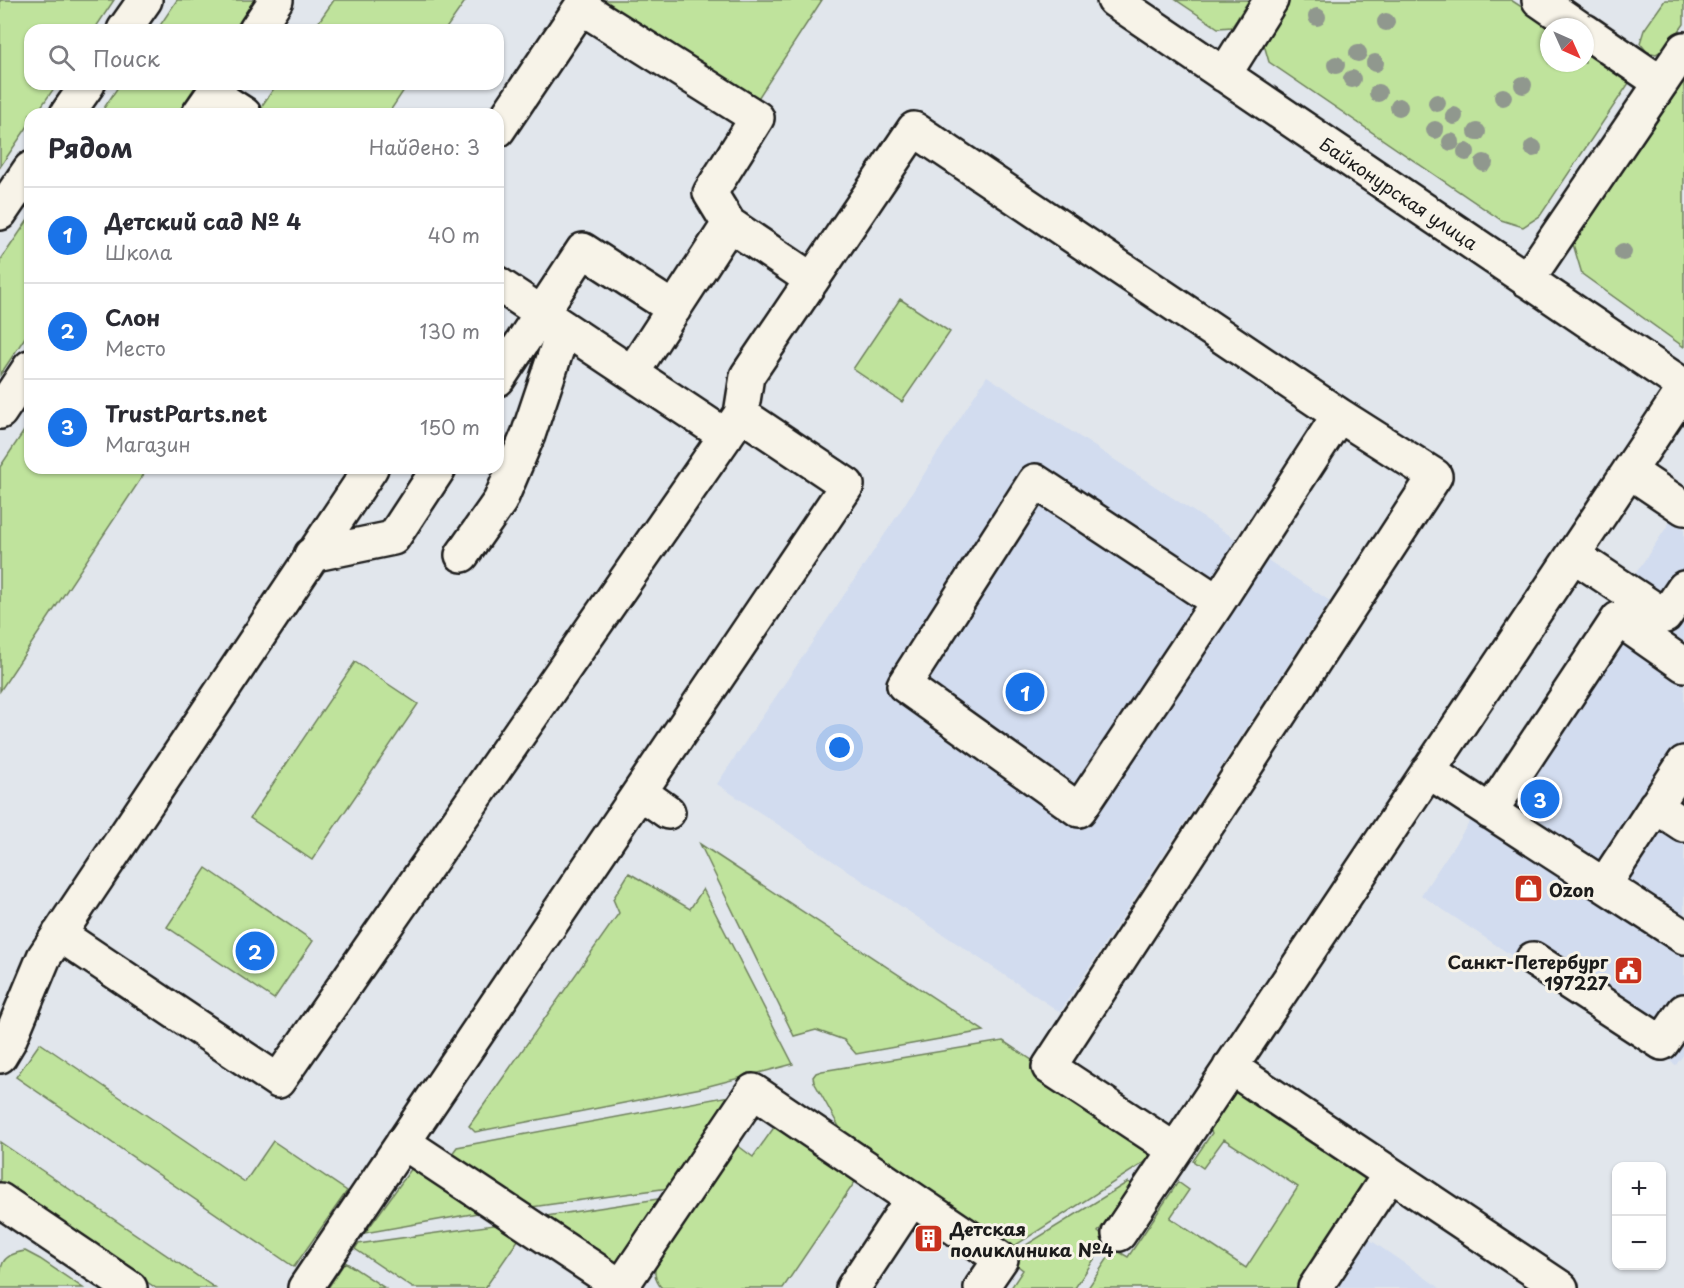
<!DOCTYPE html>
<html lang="ru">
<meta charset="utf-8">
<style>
body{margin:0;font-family:"Playpen Sans",sans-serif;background:#f2f2f3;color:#2b2b33}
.controls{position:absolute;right:18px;bottom:18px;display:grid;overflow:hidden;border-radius:12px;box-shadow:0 2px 4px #0004}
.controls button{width:54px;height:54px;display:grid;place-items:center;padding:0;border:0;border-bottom:2px solid #e1e1e2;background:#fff;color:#2b2b33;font:30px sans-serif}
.compass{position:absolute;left:1540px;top:18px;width:54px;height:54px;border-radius:50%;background:#fff;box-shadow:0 2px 4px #0004;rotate:135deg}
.you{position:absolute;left:840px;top:748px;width:21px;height:21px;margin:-15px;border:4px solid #fff;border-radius:50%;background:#1a73e8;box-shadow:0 0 0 9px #1a73e833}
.badge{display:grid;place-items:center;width:39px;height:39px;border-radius:50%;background:#1a73e8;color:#fff;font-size:20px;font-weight:700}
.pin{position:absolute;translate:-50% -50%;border:3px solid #fff;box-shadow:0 2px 6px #0006}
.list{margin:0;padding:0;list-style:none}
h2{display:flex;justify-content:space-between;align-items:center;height:78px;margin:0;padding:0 24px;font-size:26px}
h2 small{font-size:20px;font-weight:400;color:#7c7c81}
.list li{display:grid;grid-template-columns:39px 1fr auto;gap:18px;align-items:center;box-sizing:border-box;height:96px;padding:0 24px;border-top:2px solid #e1e1e2}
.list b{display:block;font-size:22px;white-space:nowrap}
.list p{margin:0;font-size:20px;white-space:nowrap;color:#7c7c81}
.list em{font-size:20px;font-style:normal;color:#7c7c81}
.icon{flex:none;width:33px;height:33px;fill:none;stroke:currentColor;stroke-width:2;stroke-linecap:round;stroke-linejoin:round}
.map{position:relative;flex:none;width:1684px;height:1288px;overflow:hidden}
.search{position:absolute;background:#fff;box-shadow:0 2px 4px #0004;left:24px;top:24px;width:480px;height:66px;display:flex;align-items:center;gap:15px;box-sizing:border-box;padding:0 21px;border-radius:18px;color:#7c7c81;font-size:22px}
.panel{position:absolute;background:#fff;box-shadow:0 2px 4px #0004;left:24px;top:108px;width:480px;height:366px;border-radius:18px}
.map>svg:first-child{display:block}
.built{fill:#d2dcef}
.green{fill:#bfe39c;stroke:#6e805c;stroke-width:1.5}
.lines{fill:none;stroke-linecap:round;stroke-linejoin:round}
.minor-casing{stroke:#1c1c1c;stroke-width:38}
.major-casing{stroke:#1c1c1c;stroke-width:38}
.minor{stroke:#f7f3e8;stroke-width:33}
.major{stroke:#f7f3e8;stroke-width:33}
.tree{fill:#90988e}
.labels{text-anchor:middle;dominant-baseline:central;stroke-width:6;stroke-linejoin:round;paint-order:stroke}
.street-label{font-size:18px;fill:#1c1c1c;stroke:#f7f3e8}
.poi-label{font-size:18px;font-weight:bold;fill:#1c1c1c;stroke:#f7f3e8;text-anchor:start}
</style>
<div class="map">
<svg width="1684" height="1288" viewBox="0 0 1684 1288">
<rect width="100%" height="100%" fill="#e1e6ec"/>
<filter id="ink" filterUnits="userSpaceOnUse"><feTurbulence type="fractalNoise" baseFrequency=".0167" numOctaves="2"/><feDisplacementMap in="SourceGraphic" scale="12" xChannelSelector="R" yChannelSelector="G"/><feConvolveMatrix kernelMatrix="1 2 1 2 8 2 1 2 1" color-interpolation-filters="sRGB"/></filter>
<g filter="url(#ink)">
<!-- built -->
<path class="built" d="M987,376L1330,601L1060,1012L717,784L897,516Z
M1684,501V1054L1676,1065L1421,895Z
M1366,1237L1440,1288H1331Z"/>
<!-- green -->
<path class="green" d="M0,0H114L94,30H30V84H57L36,114H30V123L0,167Z
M177,0H254L234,30H157Z
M334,0H466L445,30H313Z
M590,0H822L753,106Z
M1176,0H1249L1232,27L1218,28Z
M1288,0H1511L1552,27H1549V63H1585V49L1631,80L1540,216L1523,227L1501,220L1269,62L1263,41Z
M1665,0H1684V24L1667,48L1656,54L1647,52L1640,43L1644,30Z
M1684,81V347L1582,274L1573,244Z
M120,84H197L177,114H100Z
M277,84H408L388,114H270L261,107Z
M30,217V330L0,375V261Z
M900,299L950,332L902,402L853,369Z
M30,422V468H148L0,691V467Z
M355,662L418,704L312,860L250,818Z
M700,844L984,1031L856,1054L844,1040L816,1030L794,1036Z
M206,868L313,941L274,999L167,927Z
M629,873L690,909L703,889L793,1064L701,1088L475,1132L469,1126L619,913L613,899Z
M1003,1041L1124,1121L1117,1133L1153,1157L1005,1252L855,1155L814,1082L813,1077L816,1073L822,1071Z
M40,1043L245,1182L273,1141L347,1191L294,1267L16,1077Z
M1235,1081L1382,1178L1308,1288H1088L1114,1249L1128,1257L1178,1182L1189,1190L1170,1218L1246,1268L1298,1187L1224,1139L1203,1168L1193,1161L1212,1133L1206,1122Z
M740,1094L676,1187L517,1209L446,1162L457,1147Z
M780,1119L861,1173L783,1288H662C652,1279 655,1266 656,1254L733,1142L753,1157Z
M0,1142L215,1288H156L0,1182Z
M417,1161L494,1210L365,1233Z
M1128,1182L1132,1185L1098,1232L1107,1240L1075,1288H1011L1023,1270L1014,1263L1010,1255Z
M671,1197L619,1275L527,1219Z
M508,1223L523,1233L485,1288H413L355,1249L358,1244Z
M25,1251L40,1259L83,1288H0C0,1265 0,1255 25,1251Z
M345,1262L385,1288H328Z"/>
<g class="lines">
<defs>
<path id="minor" d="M1114,0L1684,386
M1539,0L1578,27
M1585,31L1661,83
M1224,75L1271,0
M213,94L244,114
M498,130L581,7L757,118L710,193L729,224
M1527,280L1684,49
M498,284L726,436
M632,373L729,224L812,280
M498,379L583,250L674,309
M1629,471L1684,508
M311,555L393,538L439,468
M462,555L500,501L528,435L564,328
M1573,555L1665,616L1684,588
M1218,602L1035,481L904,685L1079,810L1218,602L1339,415
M1428,771L1684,937
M640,792L668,812
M1655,806L1684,825
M1490,812L1618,619L1684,665
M1604,885L1684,763
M59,934L278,1081L741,414L747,376L914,129L1339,415L1435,476L1049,1067L1175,1150
M1533,959L1662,1043L1684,1011
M0,1056L9,1041L44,957L371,468
M1230,1067L1561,1288
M403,1142L623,1288
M0,1200L130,1288
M1119,1234L1684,389
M621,1287L753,1091L1001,1259L981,1288
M305,1288L847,485L741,414
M853,1288L912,1199
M1315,1288L1390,1174"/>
<path id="major" d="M124,30L145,0
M256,30L276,0
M67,114L88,84
M199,114L220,84
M0,213L30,169
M0,412L30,367"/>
</defs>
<!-- minor casing -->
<use href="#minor" class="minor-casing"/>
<!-- major casing -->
<use href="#major" class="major-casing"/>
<!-- minor -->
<use href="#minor" class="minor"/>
<!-- major -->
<use href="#major" class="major"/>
</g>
<!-- trees -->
<g class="tree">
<circle cx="1317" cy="17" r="9"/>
<circle cx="1386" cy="22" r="9"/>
<circle cx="1358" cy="53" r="9"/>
<circle cx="1375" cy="63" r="9"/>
<circle cx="1336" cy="65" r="9"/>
<circle cx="1352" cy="79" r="9"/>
<circle cx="1523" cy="85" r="9"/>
<circle cx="1378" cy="93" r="9"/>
<circle cx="1503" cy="97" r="9"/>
<circle cx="1437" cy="103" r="9"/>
<circle cx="1399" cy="107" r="9"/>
<circle cx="1454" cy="116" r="9"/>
<circle cx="1435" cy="130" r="9"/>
<circle cx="1477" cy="132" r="9"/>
<circle cx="1451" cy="142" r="9"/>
<circle cx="1533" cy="148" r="9"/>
<circle cx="1466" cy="152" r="9"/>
<circle cx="1484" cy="163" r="9"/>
<circle cx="1623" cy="252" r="9"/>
</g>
</g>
<!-- icons -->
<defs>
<symbol id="shop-square" viewBox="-11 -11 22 22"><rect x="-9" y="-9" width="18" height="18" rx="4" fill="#c8321e" stroke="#f7f3e8"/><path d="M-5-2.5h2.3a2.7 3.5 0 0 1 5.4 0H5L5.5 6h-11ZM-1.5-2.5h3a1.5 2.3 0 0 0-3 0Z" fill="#fff"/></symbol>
<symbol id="civic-square" viewBox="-11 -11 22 22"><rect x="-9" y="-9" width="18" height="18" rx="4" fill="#c8321e" stroke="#f7f3e8"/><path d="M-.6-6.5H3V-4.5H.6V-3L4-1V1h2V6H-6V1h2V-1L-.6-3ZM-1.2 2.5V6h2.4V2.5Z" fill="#fff"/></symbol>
<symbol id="building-square" viewBox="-11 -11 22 22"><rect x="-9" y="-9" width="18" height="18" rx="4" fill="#c8321e" stroke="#f7f3e8"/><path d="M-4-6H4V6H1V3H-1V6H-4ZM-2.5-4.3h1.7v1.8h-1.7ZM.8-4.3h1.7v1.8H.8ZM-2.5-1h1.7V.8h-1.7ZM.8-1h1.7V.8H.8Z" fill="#fff"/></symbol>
</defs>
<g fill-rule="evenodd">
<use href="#shop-square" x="1512" y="872" width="33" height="33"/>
<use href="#civic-square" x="1612" y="954" width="33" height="33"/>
<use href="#building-square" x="912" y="1222" width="33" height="33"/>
</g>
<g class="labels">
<!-- street labels -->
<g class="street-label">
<text transform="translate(1399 193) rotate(34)">Байконурская улица</text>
</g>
<!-- poi labels -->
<g class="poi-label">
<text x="1549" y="889">Ozon</text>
<text x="1608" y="961" text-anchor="end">Санкт-Петербург<tspan x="1608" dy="21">197227</tspan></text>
<text x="950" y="1228">Детская<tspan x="950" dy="21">поликлиника №4</tspan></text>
</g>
</g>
</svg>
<div class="controls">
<button>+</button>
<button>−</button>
</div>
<svg class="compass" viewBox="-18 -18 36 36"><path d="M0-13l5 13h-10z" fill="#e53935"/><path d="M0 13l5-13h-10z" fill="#7c7c81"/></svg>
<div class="you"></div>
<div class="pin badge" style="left:1025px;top:692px">1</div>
<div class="pin badge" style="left:255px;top:951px">2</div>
<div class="pin badge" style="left:1540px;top:799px">3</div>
<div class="search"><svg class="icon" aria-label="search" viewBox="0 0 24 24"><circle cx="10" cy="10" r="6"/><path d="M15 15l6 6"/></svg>Поиск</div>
<section class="panel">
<h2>Рядом<small>Найдено: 3</small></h2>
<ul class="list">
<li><span class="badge">1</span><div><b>Детский сад № 4</b><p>Школа</p></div><em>40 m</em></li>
<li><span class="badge">2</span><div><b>Слон</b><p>Место</p></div><em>130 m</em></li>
<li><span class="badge">3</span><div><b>TrustParts.net</b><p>Магазин</p></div><em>150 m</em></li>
</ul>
</section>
</div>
